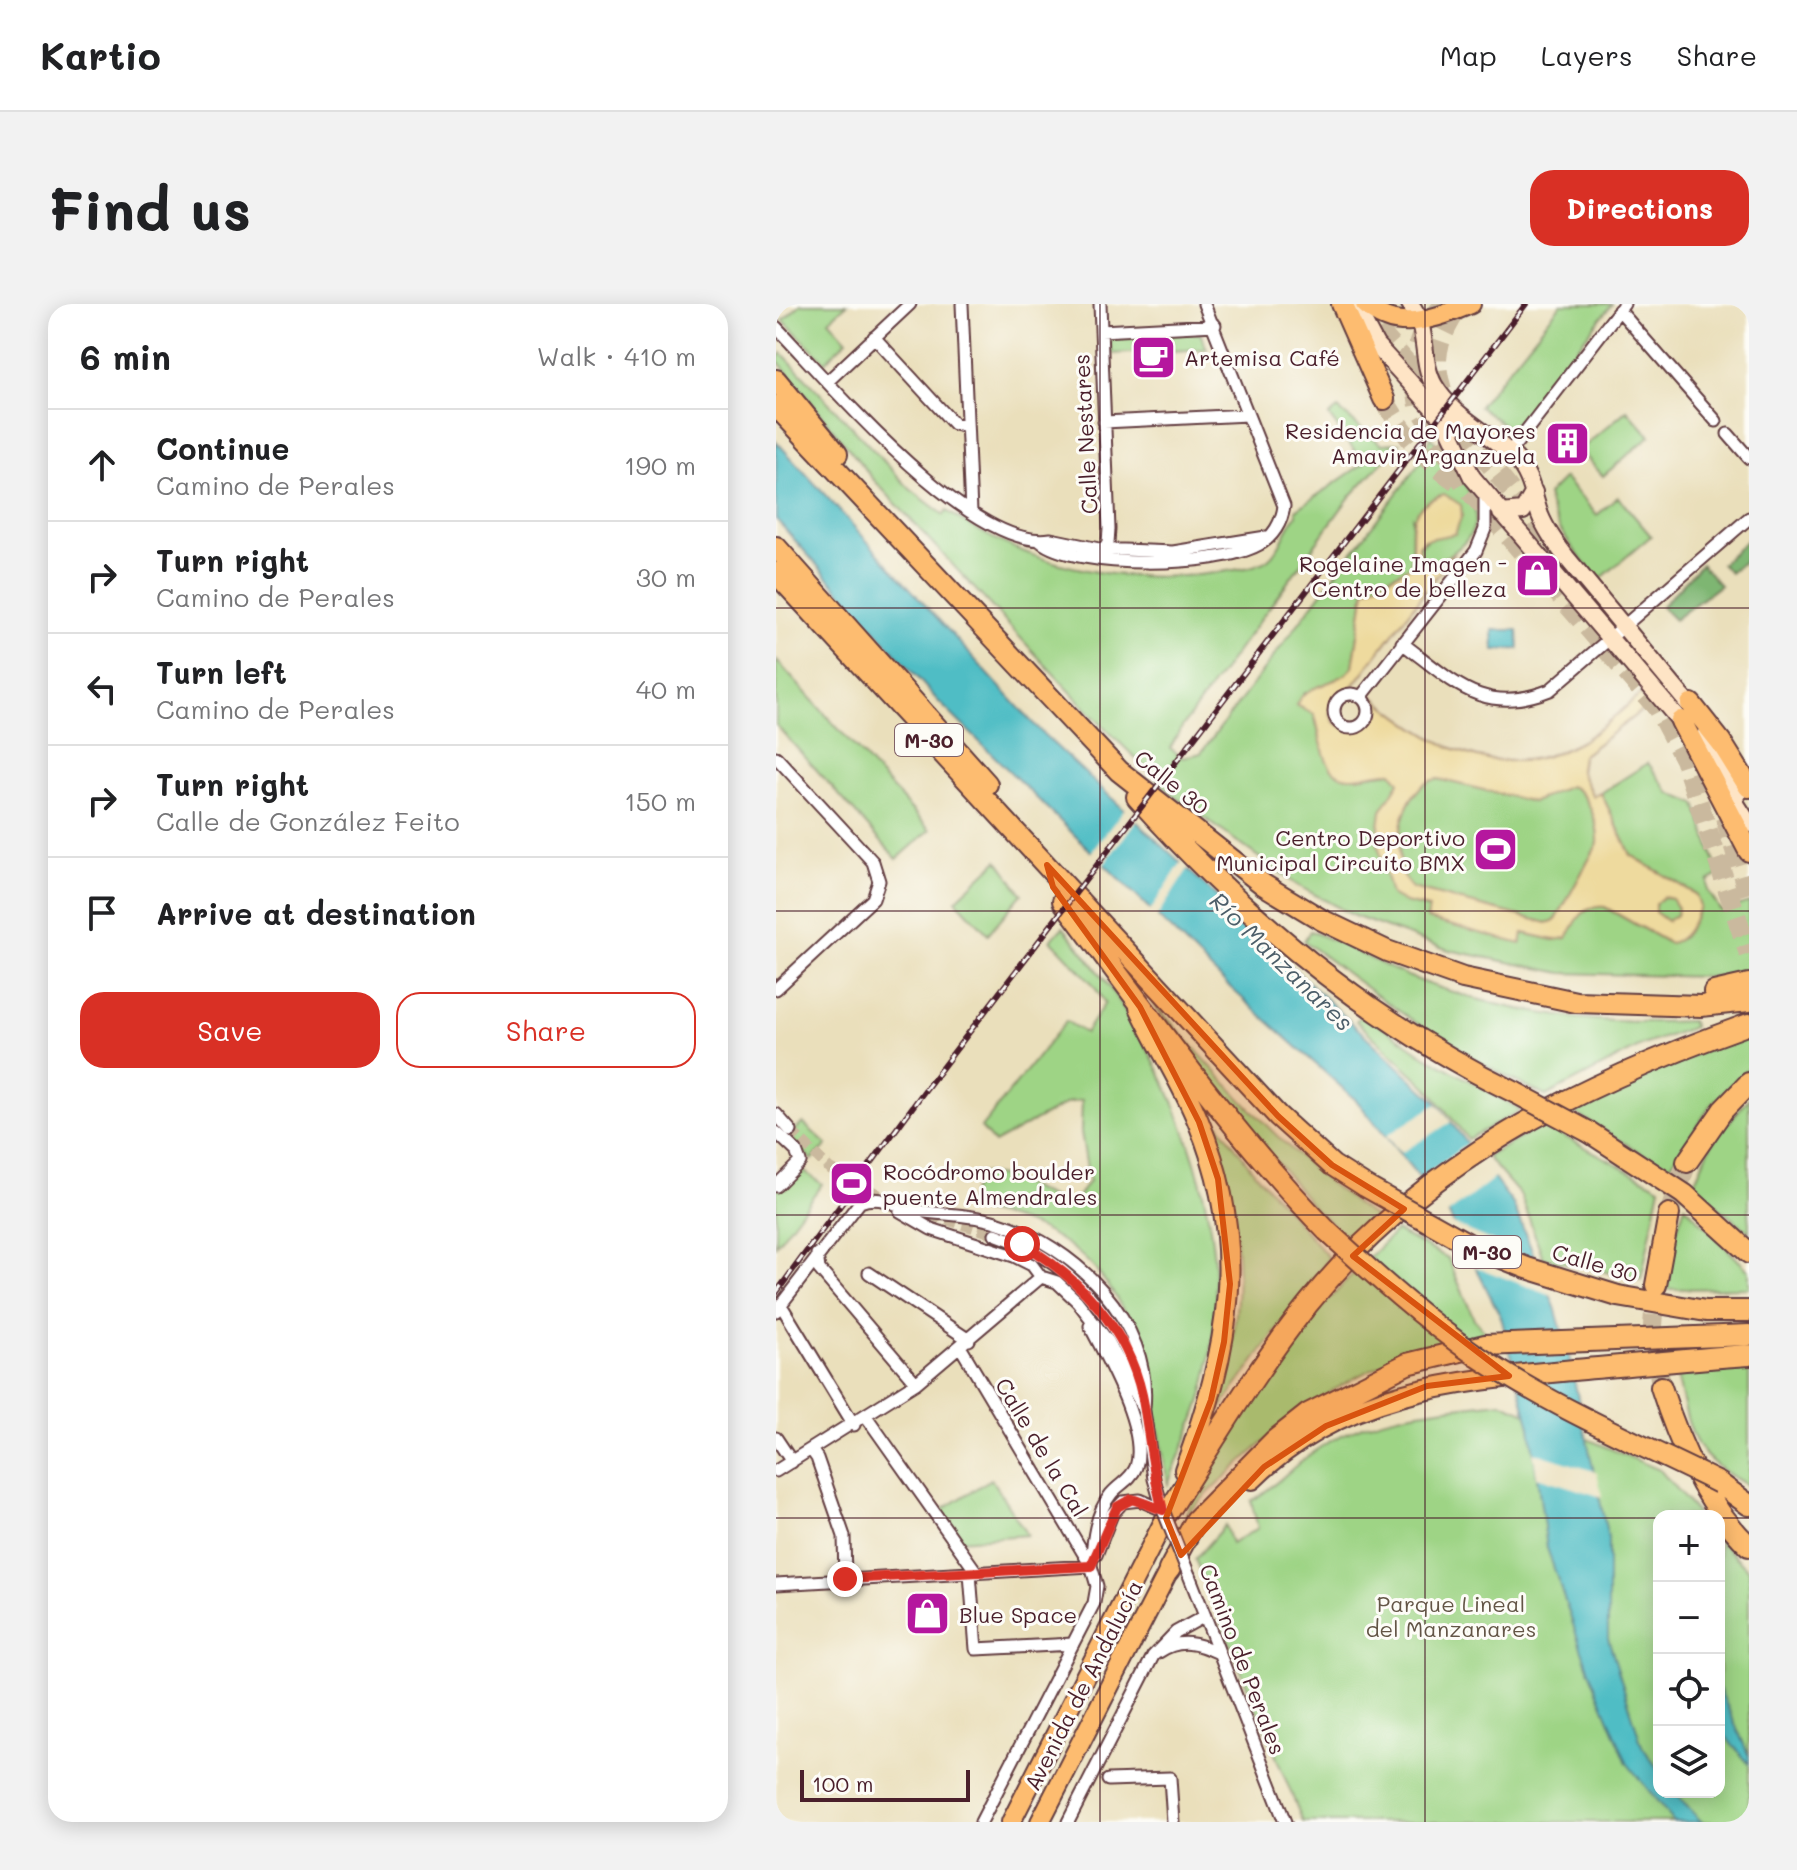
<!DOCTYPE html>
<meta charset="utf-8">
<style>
body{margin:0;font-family:Mali,sans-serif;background:#f2f2f2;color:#202124}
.controls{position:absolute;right:24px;bottom:24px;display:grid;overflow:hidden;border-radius:16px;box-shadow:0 4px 20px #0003}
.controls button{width:72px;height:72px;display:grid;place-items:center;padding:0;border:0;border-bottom:2px solid #e0e0e0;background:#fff;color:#202124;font:40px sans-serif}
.scale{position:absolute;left:24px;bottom:20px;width:170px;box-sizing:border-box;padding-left:8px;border:4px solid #4a1f2b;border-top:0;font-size:22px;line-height:28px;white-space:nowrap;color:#4a1f2b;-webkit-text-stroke:6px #fdfcf7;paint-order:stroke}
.stop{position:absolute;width:24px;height:24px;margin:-18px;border:6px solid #d93025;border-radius:50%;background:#fff}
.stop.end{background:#d93025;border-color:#fff;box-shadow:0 2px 8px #0008}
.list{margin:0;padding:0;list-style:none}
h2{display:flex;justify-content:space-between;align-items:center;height:104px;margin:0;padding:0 32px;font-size:34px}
h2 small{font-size:26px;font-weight:400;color:#757577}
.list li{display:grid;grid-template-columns:52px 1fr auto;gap:24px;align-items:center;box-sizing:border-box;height:112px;padding:0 32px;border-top:2px solid #e0e0e0}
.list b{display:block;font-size:30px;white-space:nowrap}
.list p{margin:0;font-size:26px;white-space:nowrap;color:#757577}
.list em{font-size:26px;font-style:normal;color:#757577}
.actions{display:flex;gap:16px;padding:24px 32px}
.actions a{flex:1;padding:18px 0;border:2px solid #d93025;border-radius:24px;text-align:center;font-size:28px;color:#d93025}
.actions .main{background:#d93025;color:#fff}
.icon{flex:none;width:44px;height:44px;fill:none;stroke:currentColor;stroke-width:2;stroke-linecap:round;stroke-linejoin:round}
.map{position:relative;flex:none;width:973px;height:1518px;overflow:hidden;border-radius:24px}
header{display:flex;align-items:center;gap:48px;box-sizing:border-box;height:112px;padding:0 40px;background:#fff;border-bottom:2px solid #e0e0e0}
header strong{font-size:38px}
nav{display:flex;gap:44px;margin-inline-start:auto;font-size:28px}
.intro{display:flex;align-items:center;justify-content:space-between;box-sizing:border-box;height:192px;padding:0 48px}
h1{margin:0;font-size:56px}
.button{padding:20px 36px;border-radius:24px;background:#d93025;color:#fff;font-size:28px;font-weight:700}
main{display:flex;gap:48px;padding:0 48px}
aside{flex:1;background:#fff;border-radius:24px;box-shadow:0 4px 20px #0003}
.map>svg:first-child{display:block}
.green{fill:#9ed485;stroke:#747a58;stroke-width:2}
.forest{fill:#7eb672;stroke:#646a4e;stroke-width:2}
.sand{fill:#eeda9e;stroke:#9c7c64;stroke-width:2;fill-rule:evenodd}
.water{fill:#4fbdc5;stroke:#4c6e78;stroke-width:2}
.pier{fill:#eadfbb}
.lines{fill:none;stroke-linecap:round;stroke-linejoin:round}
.minor-tunnel{stroke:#cab99e;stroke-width:11;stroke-dasharray:11 5.5;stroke-linecap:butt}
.motorway-tunnel{stroke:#cab99e;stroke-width:20;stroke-dasharray:20 10;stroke-linecap:butt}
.minor-casing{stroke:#623c41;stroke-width:15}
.secondary-casing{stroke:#623c41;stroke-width:20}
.primary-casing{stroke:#623c41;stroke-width:22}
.trunk-casing{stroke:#623c41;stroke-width:22}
.motorway-casing{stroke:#623c41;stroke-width:24}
.minor{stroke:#fff;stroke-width:11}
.secondary{stroke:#fee4c5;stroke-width:16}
.primary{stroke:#fdbc6f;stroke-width:18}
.trunk{stroke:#fdbc6f;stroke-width:18}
.motorway{stroke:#fdbc6f;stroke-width:20}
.rail-casing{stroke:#4a1f2b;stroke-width:6}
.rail{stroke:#fdfcf7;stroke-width:3;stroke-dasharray:9;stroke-linecap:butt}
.minor-bridge-casing{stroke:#623c41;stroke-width:15;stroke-linecap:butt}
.motorway-bridge-casing{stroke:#623c41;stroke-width:24;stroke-linecap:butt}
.minor-bridge{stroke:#fff;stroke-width:11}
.motorway-bridge{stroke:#fdbc6f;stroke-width:20}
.route{stroke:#d93025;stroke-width:10}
.marked{fill:#d8530f;fill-opacity:0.2;stroke:#d8530f;stroke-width:6;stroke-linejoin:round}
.grid{fill:none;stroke:#4a1f2b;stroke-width:2;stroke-opacity:0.55}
.labels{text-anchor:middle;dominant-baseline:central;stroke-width:6;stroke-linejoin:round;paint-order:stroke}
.shield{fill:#fdfcf7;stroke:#806168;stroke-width:2}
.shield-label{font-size:20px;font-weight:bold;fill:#4a1f2b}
.poi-label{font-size:22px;fill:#4a1f2b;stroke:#fdfcf7;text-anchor:start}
.street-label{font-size:22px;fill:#4a1f2b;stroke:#fdfcf7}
.park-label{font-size:22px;fill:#635546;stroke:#fdfcf7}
.water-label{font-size:24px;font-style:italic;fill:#4c5e69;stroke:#fdfcf7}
</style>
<header>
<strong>Kartio</strong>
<nav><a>Map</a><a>Layers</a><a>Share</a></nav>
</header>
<div class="intro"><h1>Find us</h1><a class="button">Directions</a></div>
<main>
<aside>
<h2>6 min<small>Walk · 410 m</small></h2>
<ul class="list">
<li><svg class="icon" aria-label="ahead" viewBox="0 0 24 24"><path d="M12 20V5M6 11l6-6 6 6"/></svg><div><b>Continue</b><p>Camino de Perales</p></div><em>190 m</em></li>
<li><svg class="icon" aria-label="right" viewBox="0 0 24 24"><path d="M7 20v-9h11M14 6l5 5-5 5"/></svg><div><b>Turn right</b><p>Camino de Perales</p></div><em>30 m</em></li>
<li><svg class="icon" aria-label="left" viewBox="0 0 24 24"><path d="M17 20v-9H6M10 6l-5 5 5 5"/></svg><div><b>Turn left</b><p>Camino de Perales</p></div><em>40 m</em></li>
<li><svg class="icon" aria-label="right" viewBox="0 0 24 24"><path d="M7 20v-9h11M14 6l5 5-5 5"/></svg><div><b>Turn right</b><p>Calle de González Feito</p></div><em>150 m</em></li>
<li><svg class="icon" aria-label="arrive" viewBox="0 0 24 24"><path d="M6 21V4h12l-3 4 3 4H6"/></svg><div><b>Arrive at destination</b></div></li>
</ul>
<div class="actions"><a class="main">Save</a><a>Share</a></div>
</aside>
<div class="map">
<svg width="973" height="1518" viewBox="0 0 973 1518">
<rect width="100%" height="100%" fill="#fdfcf7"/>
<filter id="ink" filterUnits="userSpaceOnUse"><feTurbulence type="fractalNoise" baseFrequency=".0125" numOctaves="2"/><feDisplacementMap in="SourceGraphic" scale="16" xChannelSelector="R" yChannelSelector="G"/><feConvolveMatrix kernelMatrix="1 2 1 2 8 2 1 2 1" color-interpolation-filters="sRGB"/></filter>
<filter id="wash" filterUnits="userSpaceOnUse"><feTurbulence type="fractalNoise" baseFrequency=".006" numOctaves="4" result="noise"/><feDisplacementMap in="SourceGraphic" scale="32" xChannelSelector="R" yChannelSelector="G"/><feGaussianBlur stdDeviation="1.8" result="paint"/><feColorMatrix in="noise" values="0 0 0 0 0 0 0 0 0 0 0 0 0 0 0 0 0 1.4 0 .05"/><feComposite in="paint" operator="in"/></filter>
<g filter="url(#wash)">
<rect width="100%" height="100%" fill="#eadfbb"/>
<!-- green -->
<path class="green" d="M25,0H71L53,16L71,36L49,58L7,16Z
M785,0H836L735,126L703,102Z
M424,29L431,45L335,50L334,32Z
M6,49L134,185L168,211L171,207C252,262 341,282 438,269C453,266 478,265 491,256C506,245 509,223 521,211L520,206L588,159L553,112L562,105L605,140L624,139L573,194L406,423L394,444L407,454L425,449L645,157L655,133C695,185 733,227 650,263L646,262L644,242L653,235L636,213L635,262L589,286L577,363L572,370L527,390L528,405L538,410L544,434L579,473L616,468L624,478L605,507L629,599L654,605L651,614L745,639L746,629L778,636C794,622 807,601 828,603L892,639L906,634L923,603L920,590L855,551L825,489L872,459L894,489L920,500L943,571L932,577V587L945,607L973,598V669L933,673L786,669L673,646L578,612L521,581L398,492L316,411L98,176L1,56Z
M851,106L874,132L827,172L804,146Z
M788,174L821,211L842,193L875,232L823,276C800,248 779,227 771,191Z
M0,356L154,526L121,555L0,421Z
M662,475L757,498L793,482C812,487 823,521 822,539L780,616L771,619L636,584C611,559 624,479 662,475Z
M222,556L246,590L212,630L180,596Z
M878 605a12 12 0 1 1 24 0a12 12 0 1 1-24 0Z
M287,623C394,748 470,922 427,1089C419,1120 403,1150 392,1180C377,1092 366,986 283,935C256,917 221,911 190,904L203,869L232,873L295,903L313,877L305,828L306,796L291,799L218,839L205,824L290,717L309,729L329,699L316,679L275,636Z
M534,627C569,640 600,659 634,673C723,708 820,722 915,717L918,723L867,741L770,792C678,750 608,698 528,637Z
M372,693C443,771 513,855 600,914L577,938L540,906L456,804Z
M587,709L648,751L745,806L692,835L650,782L580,717Z
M973,731V763L935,801L892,865L791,804L886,762Z
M973,794V928L916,883L937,837Z
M427,799L479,869L553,954L439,1112L436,1110C478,1001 464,907 427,799Z
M27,819L51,841L36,856L12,832Z
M767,821L884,883L865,976L767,954L745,892L711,853Z
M23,864L46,880L0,941V887Z
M909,902L973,967V984L891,985L896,940Z
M620,927L672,954L698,1015L715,1034C695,1037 674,1039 655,1044C555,1068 481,1143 409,1211C454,1103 537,1007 620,927Z
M973,1065V1182C914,1150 916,1134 901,1072Z
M725,1098L884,1166L923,1212H883V1488H943V1236L973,1266V1518H527L419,1255L449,1221L455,1240L482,1224L475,1197C501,1182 518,1160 543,1144C597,1108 663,1105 725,1098Z
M215,1175L251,1231L182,1236L163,1208Z"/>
<!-- forest -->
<path class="forest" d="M973,234V253L954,269L945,260Z
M925,260L944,281L898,316L885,303Z"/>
<!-- sand -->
<path class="sand" d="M668,190L685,201L686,211L679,230L648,236L643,242L646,262L650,263L678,249L575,385L558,394L554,408L558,418L574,427L586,424L595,411L592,394L596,391C658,442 722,482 802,439C824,427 845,406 865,390L873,401L806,452L804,467L817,492L825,489L855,551L920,591L924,603C916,617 910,637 893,639L829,603C806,601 801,616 791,634L778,636L747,629L745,640L651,615L653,604L629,599L615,591L601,537L605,507L623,478L616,468C603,467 591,472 578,473C543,475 547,432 538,410L520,401C530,378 563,382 577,363L589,286L635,262C640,224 625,205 668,190ZM662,475L757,498L793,482C812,487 823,521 822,539L780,616L771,619L636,584C611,559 624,479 662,475ZM887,593L896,595L902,604L900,611L891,617L879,608V600Z"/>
<!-- water -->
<path class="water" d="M0,137L264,427L658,796L737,900L779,1003L793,1052L832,1234V1334L866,1442L883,1467V1488H897L926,1518H898L851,1459L813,1367L771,1244L754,1123L725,1013L672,909L581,797L446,676L162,397L0,215Z
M717,326H742L743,345L718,346Z
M943,1384L973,1452V1460L943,1425Z"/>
<!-- pier -->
<path class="pier" d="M350,503L362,514L326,563L313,551Z
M407,556L414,562L379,616L373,609Z
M661,800L675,818L625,849L610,832Z
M694,837L721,872L669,912L642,877Z
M674,919L765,958L779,993L697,962Z
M757,1148L821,1168L826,1193L761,1173Z"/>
</g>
<g filter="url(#ink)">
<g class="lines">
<!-- minor-tunnel -->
<path class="minor-tunnel" d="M15,827L53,864L112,896
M155,911L219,930"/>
<!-- motorway-tunnel -->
<path class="motorway-tunnel" d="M588,0L603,27L643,73
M668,0L647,26L640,48L638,72L643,101L690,183L881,404L908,455L973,650
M666,86C654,47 665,33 684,0
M608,95C629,133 652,160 688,182
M666,100L773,235
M949,513L973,593
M893,910L911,858
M880,981L877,1022L885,1083"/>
<defs>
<path id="minor" d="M186,0L195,208
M324,0L333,225L332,239L325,251
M843,6L940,117
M0,23C52,77 196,249 275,235L323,245L397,248L490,233
M325,27L439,21
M98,33L178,120L191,123
M52,77L134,0
M328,118L472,111
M952,130L973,154
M733,149L848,0
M264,237C299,266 442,263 482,241C497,234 506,218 508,202L428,0
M626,339C677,377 707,413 774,386L973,214
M558 407a17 17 0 1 1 34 0a17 17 0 1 1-34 0Z
M585,393L700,247L709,225V188
M0,453L97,558L103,577L97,595L0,685
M0,810L15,827
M0,828L20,847L24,858L0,882
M124,907L155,925L238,952L256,961L265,973L281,978L301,997L332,1037L367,1104
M219,930C285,952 335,1004 359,1068
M41,950L43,965L140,1079
M93,969L193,1036
M3,1003L8,1006L78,1121
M0,1007L84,898C105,889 122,904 142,907C169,911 194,910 220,918C298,941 377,1017 368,1104
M314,1022C331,1055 372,1126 360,1163C355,1176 343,1180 335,1190C319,1210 317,1237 315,1261
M185,1044L315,1262L321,1282L318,1299L205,1518
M367,1100L378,1175L387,1206
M90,1112L201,1269
M0,1134L16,1158
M36,1147L41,1154L68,1232L69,1275
M0,1167L140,1079L265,973
M320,1251L336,1210L347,1198L364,1196L387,1206
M194,1270L200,1345L297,1340
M413,1271L509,1518
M0,1280L315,1262
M383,1348C404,1334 422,1339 443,1349
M332,1476L394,1474L397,1518
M292,1518L377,1352L400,1328L429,1312"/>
<path id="secondary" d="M578,0L600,41L670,118L696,173L911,425
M634,0C653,21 644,56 658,81C677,114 715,129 740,155C755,171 757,191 764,211C770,226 780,240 790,253L919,408
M725,209L747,207L758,188
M930,429L962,490
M948,481L973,520"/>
<path id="primary" d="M589,0C620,30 659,15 695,0"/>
<path id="trunk" d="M235,1518L393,1207
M264,1518L393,1266"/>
<path id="motorway" d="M566,0L608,95
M0,76L61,150
M0,102L343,467L488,581L546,616L611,647L687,674L800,698L925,702L973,697
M0,243L211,480
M0,269L502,812L556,861L589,882
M915,400L945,438L973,483
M905,417L973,547
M361,493C469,614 594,718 740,789
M287,597C372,709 453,826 551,927
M938,688L973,680
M364,703C382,742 406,777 422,817C474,941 453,1046 409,1166
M813,828L908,890L973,949
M911,858L947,806L973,779
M880,981L893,910
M842,992L930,1007H973
M885,1083C903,1140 929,1200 973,1242
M476,1175C564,1087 680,1077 797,1066C856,1061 914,1055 973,1051
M943,1179L973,1201
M393,1207C438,1137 480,1065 532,1000C649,855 803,781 973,720
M393,1266L420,1216L499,1136L532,1110L631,1060L709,1041L973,1031"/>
</defs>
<!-- minor casing -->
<use href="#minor" class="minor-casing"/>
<!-- secondary casing -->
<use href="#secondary" class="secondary-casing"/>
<!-- primary casing -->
<use href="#primary" class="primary-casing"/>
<!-- trunk casing -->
<use href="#trunk" class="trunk-casing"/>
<!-- motorway casing -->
<use href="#motorway" class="motorway-casing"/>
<!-- minor -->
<use href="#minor" class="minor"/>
<!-- secondary -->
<use href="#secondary" class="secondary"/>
<!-- primary -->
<use href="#primary" class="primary"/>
<!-- trunk -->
<use href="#trunk" class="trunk"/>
<!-- motorway -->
<use href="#motorway" class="motorway"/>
<defs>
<path id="rail" d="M0,989L149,786L750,0"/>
</defs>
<!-- rail casing -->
<use href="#rail" class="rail-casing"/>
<!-- rail -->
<use href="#rail" class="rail"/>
<defs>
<path id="minor-bridge" d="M387,1206L413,1271"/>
<path id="motorway-bridge" d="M740,789L813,828
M589,882L696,942L751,964L842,992
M551,927C599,971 647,1015 701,1052C777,1103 862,1139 943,1179"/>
</defs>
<!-- minor-bridge casing -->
<use href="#minor-bridge" class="minor-bridge-casing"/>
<!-- motorway-bridge casing -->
<use href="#motorway-bridge" class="motorway-bridge-casing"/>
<!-- minor-bridge -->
<use href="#minor-bridge" class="minor-bridge"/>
<!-- motorway-bridge -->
<use href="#motorway-bridge" class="motorway-bridge"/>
</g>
</g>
<g class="lines" filter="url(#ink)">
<!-- route -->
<path class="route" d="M69,1275L315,1262L341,1203L356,1195L387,1206C376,1168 374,1129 366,1091C351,1024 303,973 246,940"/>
</g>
<!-- marked area -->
<path class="marked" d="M271,561L502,812L556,861L628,905L577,952L733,1072L651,1082L550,1122L488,1163L405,1251L390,1214L435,1096L448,1038L454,980L442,875L423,818L364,703L277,583Z"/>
<!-- grid -->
<path class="grid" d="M324,0V1518M649,0V1518M0,304H973M0,607H973M0,911H973M0,1214H883M943,1214H973"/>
<!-- icons -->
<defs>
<symbol id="cafe-square" viewBox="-11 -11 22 22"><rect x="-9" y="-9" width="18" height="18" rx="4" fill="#b5179e" stroke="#fdfcf7"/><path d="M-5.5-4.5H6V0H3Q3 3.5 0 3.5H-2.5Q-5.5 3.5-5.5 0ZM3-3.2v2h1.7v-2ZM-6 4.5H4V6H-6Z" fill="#fff"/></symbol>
<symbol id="building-square" viewBox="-11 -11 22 22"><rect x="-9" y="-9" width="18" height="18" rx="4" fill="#b5179e" stroke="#fdfcf7"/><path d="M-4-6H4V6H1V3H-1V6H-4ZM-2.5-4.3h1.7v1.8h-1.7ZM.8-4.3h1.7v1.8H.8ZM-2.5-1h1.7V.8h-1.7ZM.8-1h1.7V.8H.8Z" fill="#fff"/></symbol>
<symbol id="shop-square" viewBox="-11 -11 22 22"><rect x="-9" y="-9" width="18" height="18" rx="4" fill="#b5179e" stroke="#fdfcf7"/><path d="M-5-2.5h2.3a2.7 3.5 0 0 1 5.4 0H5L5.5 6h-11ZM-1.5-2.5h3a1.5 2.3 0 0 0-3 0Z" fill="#fff"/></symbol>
<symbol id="stadium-square" viewBox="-11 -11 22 22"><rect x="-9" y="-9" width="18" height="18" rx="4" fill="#b5179e" stroke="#fdfcf7"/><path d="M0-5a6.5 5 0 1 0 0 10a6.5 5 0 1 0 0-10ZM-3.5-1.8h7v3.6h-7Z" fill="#fff"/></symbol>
</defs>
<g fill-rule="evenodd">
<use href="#cafe-square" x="352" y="28" width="51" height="51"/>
<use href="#building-square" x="766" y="114" width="51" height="51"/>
<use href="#shop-square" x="736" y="246" width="51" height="51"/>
<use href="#stadium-square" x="694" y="520" width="51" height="51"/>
<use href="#stadium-square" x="50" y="854" width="51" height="51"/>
<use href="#shop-square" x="126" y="1284" width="51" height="51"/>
</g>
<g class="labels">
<!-- shield labels -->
<g class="shield">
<rect x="119" y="420" width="68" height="32" rx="6"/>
<rect x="677" y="932" width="68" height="32" rx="6"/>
</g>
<g class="shield-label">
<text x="153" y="436">M-30</text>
<text x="711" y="948">M-30</text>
</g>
<!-- poi labels -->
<g class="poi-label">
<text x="408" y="53">Artemisa Café</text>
<text x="760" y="126" text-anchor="end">Residencia de Mayores<tspan x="760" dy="25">Amavir Arganzuela</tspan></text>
<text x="731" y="259" text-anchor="end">Rogelaine Imagen -<tspan x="731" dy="25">Centro de belleza</tspan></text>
<text x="689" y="533" text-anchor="end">Centro Deportivo<tspan x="689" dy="25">Municipal Circuito BMX</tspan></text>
<text x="107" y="867">Rocódromo boulder<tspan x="107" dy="25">puente Almendrales</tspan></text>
<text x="183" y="1310">Blue Space</text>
</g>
<!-- street labels -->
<g class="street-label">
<text transform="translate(309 130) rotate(-93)">Calle Nestares</text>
<text transform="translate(396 478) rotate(39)">Calle 30</text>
<text transform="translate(819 959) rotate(16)">Calle 30</text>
<text transform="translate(266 1143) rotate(59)">Calle de la Cal</text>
<text transform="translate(467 1355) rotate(69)">Camino de Perales</text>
<text transform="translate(307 1381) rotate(-63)">Avenida de Andalucía</text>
</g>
<!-- park labels -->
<g class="park-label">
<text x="675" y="1299">Parque Lineal<tspan x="675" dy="25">del Manzanares</tspan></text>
</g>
<!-- water labels -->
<g class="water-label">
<text transform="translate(506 657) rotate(44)">Río Manzanares</text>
</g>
</g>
</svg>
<div class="controls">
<button>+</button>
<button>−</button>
<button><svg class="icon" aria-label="locate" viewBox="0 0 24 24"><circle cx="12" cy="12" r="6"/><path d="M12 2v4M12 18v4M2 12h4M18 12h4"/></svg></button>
<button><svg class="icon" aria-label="layers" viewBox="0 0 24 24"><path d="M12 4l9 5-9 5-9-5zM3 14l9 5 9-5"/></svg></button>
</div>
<div class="scale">100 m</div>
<div class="stop" style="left:246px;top:940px"></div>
<div class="stop end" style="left:69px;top:1275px"></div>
</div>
</main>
